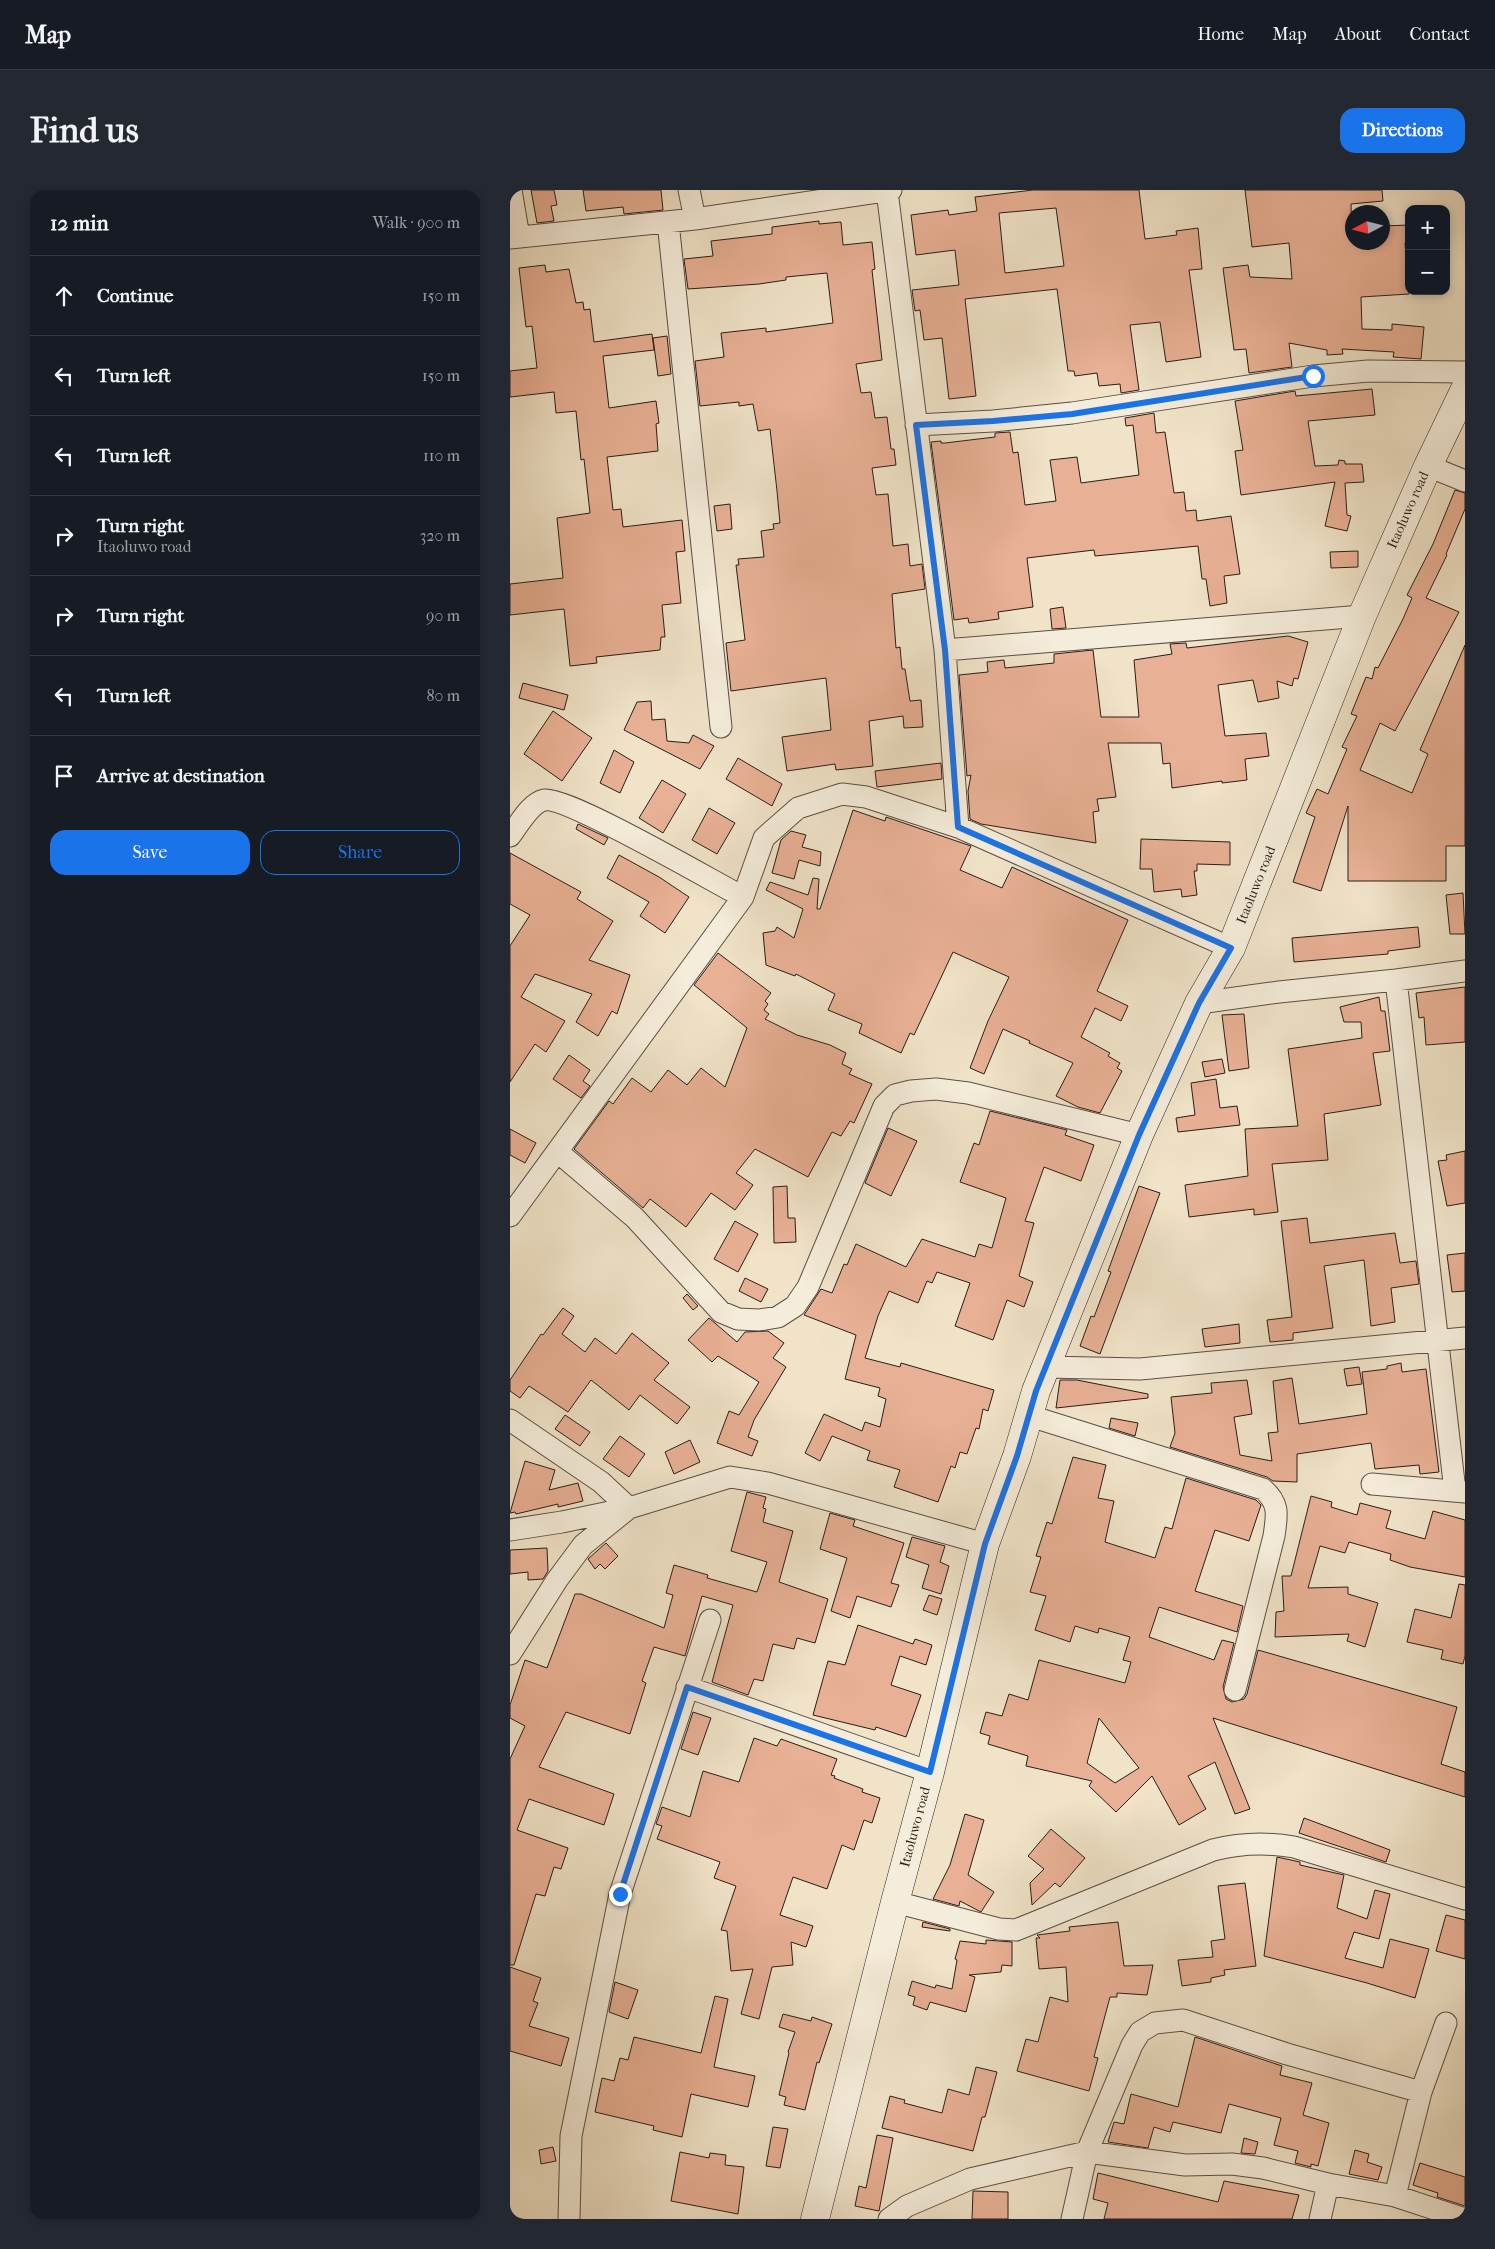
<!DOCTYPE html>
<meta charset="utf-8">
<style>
body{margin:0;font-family:"IM FELL French Canon",serif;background:#242831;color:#f1f3f6}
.controls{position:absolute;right:15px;top:15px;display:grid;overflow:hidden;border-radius:10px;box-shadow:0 2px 8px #0003}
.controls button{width:45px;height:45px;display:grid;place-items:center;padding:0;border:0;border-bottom:1px solid #363941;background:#171b24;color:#f1f3f6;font:25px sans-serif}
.compass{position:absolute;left:835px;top:15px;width:45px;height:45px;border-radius:50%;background:#171b24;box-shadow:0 2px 8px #0003;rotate:263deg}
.stop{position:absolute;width:15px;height:15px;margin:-11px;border:4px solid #1a73e8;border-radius:50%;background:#fff}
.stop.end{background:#1a73e8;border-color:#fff;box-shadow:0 1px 5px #0008}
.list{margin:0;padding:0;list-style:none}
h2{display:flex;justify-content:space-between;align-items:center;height:65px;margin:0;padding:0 20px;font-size:21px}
h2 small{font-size:16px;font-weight:400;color:#9ea1a6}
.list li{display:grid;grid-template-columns:32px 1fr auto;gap:15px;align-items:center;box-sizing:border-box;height:80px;padding:0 20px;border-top:1px solid #363941}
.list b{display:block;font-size:19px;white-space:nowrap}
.list p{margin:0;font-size:16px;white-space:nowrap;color:#9ea1a6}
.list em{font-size:16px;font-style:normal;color:#9ea1a6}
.actions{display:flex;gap:10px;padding:15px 20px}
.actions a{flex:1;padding:11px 0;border:1px solid #1a73e8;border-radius:15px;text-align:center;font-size:18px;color:#1a73e8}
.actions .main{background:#1a73e8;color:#fff}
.icon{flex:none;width:28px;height:28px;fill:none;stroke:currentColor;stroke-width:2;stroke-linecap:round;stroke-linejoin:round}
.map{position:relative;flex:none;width:955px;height:2029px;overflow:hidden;border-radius:15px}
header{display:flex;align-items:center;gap:30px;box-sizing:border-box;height:70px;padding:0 25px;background:#171b24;border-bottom:1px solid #363941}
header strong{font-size:24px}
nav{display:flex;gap:28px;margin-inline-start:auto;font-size:18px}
.intro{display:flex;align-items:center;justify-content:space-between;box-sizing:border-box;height:120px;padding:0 30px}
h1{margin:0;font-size:35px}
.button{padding:12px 22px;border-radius:15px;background:#1a73e8;color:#fff;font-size:18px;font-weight:700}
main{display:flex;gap:30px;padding:0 30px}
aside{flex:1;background:#171b24;border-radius:15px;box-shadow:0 2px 8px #0003}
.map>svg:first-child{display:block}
.building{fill:#e8b094;stroke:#2a1d19;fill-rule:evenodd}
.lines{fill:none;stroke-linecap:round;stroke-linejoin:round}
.street-casing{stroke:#5c4e45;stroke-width:23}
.secondary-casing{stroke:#2a1d19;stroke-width:29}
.street{stroke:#f5eddb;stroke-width:21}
.secondary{stroke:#f5eddb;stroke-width:28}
.route{stroke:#1a73e8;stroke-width:6}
.labels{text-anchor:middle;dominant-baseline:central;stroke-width:4;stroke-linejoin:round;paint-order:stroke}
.street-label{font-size:14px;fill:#2a1d19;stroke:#f5eddb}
</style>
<header>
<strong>Map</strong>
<nav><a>Home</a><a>Map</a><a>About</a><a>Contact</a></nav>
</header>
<div class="intro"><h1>Find us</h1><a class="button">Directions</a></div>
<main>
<aside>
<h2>12 min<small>Walk · 900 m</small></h2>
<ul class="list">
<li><svg class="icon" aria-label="ahead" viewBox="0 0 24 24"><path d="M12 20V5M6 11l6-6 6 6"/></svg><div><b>Continue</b></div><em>150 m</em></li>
<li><svg class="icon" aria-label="left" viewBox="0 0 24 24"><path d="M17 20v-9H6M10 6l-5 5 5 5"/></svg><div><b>Turn left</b></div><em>150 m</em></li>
<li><svg class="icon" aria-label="left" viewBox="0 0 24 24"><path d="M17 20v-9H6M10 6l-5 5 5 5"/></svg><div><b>Turn left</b></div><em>110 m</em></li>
<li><svg class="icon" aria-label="right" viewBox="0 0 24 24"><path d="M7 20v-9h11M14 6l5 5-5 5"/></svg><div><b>Turn right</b><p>Itaoluwo road</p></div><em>320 m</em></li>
<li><svg class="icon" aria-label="right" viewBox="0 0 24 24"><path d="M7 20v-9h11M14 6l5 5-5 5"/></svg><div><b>Turn right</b></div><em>90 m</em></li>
<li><svg class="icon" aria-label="left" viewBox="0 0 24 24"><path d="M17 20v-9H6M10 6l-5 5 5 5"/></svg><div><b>Turn left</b></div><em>80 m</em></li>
<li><svg class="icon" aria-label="arrive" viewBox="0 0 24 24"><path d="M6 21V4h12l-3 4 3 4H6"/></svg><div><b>Arrive at destination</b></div></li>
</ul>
<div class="actions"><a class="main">Save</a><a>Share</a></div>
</aside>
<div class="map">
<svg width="955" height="2029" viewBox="0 0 955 2029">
<rect width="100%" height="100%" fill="#f0e3c8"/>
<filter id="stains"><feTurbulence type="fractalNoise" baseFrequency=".004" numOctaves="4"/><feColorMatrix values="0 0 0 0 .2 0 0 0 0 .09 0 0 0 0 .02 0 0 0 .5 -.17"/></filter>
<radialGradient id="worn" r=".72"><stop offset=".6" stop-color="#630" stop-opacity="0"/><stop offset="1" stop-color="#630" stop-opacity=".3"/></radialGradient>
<!-- building -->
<path class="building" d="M21,0H44L47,15L41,16L44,31L27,33Z
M73,0H151L153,20L114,24L113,17L76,21Z
M523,0H629L635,49L667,45L666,41L688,38L692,79L679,80L691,167L656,172L650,132L620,135L629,200L611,203L610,194L589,196L587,183L565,186L564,181H558L547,99L455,109L466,206L439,209L432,148L414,150L410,120L405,121L402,100L449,95L445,60L406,65L401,25L438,20L439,25L467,21L465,7ZM546,18L554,76L495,83L489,23Z
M735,0H872L873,11L841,14L842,52H872V36L899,35V53H895L899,104L851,107L852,139L882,140V134L914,137L911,169L883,167L884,162L832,159L833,164L817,165V160L779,153L782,177L739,183L736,159L724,160L713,78L738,75L740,87L782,89L779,53L742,57Z
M309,31V34L331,32L333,55L362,52L365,79L362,80L372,170L346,174L351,203L361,202L365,228L377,227L381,259H384L386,275L362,278L366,305L378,304L383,356L398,354L400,376L412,374L415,399L382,404L386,458L390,457L392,479H395L400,511L411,510L413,537L394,538L393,526L359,531L363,576L326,580L325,574L277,581L272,547L321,540L316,488L221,501L216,453L235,450L226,375H229L228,369L254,367L251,341L264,339L263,334L270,333L267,301L260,239L248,241L243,214L229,216V212L190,216L185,171L214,167L211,143L256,138V142L323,133L317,83L276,87V90L249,94L178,99L174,69L203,66L201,51L262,44V37Z
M35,75L36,82L59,79L66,113L73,112L74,120L80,119L84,152L142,144L144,160L93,166L99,218L146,211L149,233L146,234L148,261L97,267L103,320L111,319L113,337L172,330L175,361L166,362L171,413L152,415L155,447H151L150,460L86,467L87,473L60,476L54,419L0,425V394L53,388L47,328L80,323L74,269L71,270L66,221L46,223L44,202L0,207V181L27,178L22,136L16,137L9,78Z
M157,146L161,184L148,186L143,148Z
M862,199L865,225L798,231L805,276L828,275L829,270L835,271V274H852L854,292L835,293L837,325L841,326L837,341L815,336L825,292L731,305L725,261L733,260L725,211L785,201L786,206Z
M644,223L646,243L655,242L664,303L674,302L676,321L686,320L687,331L721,326L730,384L714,386L717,413L700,416L696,389H692L688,356L585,366L584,360L517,368L523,417L488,422L489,429L459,433L458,428L444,430L421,252L431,251V253H435L485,247V243L500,242L503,263L508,262L515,315L546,311L540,270L567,267L571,293L629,285L623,235L616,236L615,228Z
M945,300L955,303V319L936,364L937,365L916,408L949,422L885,541L870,533L850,580L902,603L918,564L910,560L955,455V656H936V691H838V616L811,701L783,692L805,627L796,623L807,599L818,604L837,559L832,557L847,526L841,524L856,487L862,489L865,477L868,478L893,429L902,408L897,405L923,354Z
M220,314L222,339L207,341L204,316Z
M848,361V377L821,378L820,362Z
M553,417L556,438L542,439L540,419Z
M778,446L798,452L788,489L784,488L782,496L767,491L769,508L748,512L743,490L708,495L715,546L756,543L759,566L735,569L737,590L712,593V591L662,598L660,573L653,574L651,553H598L606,607L587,609L589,621L583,622L586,653L471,634L460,629L458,601L461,585L457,586L449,485L478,482L477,472L494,470L495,478L544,473V464L583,460L591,527H629L624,470L662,464L660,454L676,453L677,458Z
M13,493L58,505L54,520L9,508Z
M141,511L142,530L155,529L157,551L179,553L183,545L204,556L190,579L114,540L127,512Z
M43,521L82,548L52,591L14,564Z
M104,560L124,572L110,603L90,593Z
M228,568L272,594L262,616L216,589Z
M431,573L432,589L367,597L365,581Z
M152,590L176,604L153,643L129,628Z
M199,618L225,633L207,664L182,650Z
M343,620L375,631L376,627L461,656L450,680L492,698L502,677L618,730L587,801L618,816L611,831L585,818L571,847L600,863L598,866L610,873L607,878L612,881L590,923L568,917L546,906L563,873L519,853L520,851L493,839L474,884L460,878L478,831L499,787L443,762L404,845L400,843L391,863L349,843L352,834L318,820L325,804L286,784L285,786L256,775L253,743L265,741L267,737L284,748L293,719L256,700L260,692L298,705L303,688L309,689L307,719H310Z
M68,634L98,648L94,655L66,639Z
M281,641L296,645L292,657L311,662L310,676L289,670L284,689L262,683L271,650Z
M631,649L720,652V675L687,674V681H684L687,705L672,707L671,699L644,702L642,679H630Z
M0,663L71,702L67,709L103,731L79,770L120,785L107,824L102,821L88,846L66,832L82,804L25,784L11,807L55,831L36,862L25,854L0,892V756L20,725L0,714Z
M109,665L149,687L179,707L155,743L130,726L139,712L97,688Z
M953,703L955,744H940L936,705Z
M908,737L910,757L878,761V764L784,772L782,748Z
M208,763L261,803L255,811L258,814L254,820L259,824L255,829L287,845L320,855L336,863L332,874L342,879L339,884L362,894L344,933L340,931L331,946L322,942L298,987L245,959L226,983L243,995L225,1020L201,1003L176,1037L140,1009L133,1018L64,959L99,911L103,914L122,888L141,902L158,880L177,895L191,878L215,897L237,838L184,795Z
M955,797V852L916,855L914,827L909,828L906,803Z
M869,807L871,821H875L880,861L863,863L871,915L814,924L818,970L762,974L768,1022L744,1025V1019L679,1027L675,995L738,986L735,939L788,936L778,859L852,848L851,832H834L830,817Z
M734,824L739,878L719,881L712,825Z
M59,865L80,880L73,891L80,896L71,908L43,889Z
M712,869L715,883L695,887L692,872Z
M706,889L710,918L727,916L730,935L668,942L666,928L685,925L681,893Z
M480,921L557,940L555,945L584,955L571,991L534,977L515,1031L524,1033L509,1086L523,1092L514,1117L497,1110L483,1150L445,1136L460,1093L427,1082L422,1093L417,1091L408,1113L379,1101L368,1126L355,1168L390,1177L391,1173L484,1200L478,1221L473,1219L469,1239L466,1238L457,1264L450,1262L445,1278L441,1276L428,1312L384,1297L390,1280L357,1270L360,1261L322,1246L310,1271L295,1263L314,1224L352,1241L355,1232L370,1237L376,1209L368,1206L370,1198L335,1189L346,1145L294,1125L311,1099L322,1103L334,1074L337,1075L346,1054L396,1077L412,1049L465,1067L469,1054L482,1058L496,1008L450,992L464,953L469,955Z
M378,938L407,951L381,1006L355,993Z
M0,939L26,953L15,973L0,965Z
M955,961V1013L937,1016L928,971L937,970L936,965Z
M277,996L278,1028H285L286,1052L264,1053L263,997Z
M629,996L650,1003L590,1164L570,1156L581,1126L584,1127L601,1082L598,1081Z
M797,1028L800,1053L885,1043L890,1073L906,1071L909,1094L881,1098L885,1132L861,1136L854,1070L814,1076L823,1138L783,1143V1150L760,1152L757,1130L782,1127L771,1031Z
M225,1031L248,1044L228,1082L204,1069Z
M955,1063V1101L942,1102L937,1065Z
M235,1088L258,1099L251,1112L229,1101Z
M177,1104L188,1116L183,1120L173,1108Z
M53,1118L64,1126L52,1144L75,1162L85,1148L106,1164L122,1143L159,1173L144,1190L180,1217L167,1234L130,1205L119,1220L81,1190L58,1222L19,1196L10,1208L0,1201V1190L31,1144L33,1145Z
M199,1128L227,1152L235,1142L258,1141L274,1153L263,1168L276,1177L244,1230L238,1247L248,1251L242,1266L207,1253L219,1221L229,1225L249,1192L208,1166L202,1172L178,1150Z
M729,1134L730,1153L695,1157L692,1139Z
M891,1173L892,1182L916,1179L929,1282L910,1284L909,1275L865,1279L861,1253L787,1264V1292L763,1291L757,1287L660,1257L665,1243L661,1207L702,1203L701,1193L737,1190L742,1224L724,1227L730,1265L762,1271L758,1243L768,1242L763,1191L782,1188L789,1234L857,1224L852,1182L877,1179V1176Z
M849,1177L852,1194L837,1196L834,1179Z
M550,1190H567L638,1204V1208L546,1218Z
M55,1225L80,1242L70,1256L45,1239Z
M601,1228L628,1233L625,1246L599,1238Z
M110,1246L135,1264L119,1287L93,1269Z
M180,1250L190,1272L164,1284L155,1262Z
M563,1267L596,1275L588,1308L604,1311L595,1352L645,1368L655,1337L662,1339L676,1288L746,1310L751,1315L739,1351L705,1340L685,1401L733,1416L727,1442L649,1417L639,1447L704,1470L712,1450L724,1453L713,1497L716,1509L722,1512L734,1509L737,1504L748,1460L947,1517L931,1574L955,1582V1607L703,1528L740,1619L725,1624L705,1572L678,1586L696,1619L669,1635L642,1586L606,1622L579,1596L582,1591L516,1576L518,1566L478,1554L480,1546L470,1543L476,1522L492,1526L499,1504L518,1510L529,1470L615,1493L621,1472L613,1470L620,1447L589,1438L588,1443L565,1436L560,1452L525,1440L536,1406L520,1402L531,1367L526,1366L537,1332L542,1334ZM589,1528L629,1578L605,1593L577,1573Z
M15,1271L45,1280L39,1300L68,1293L73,1311L48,1317V1314L6,1324L5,1322L0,1323Z
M237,1302L256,1307L253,1318L256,1319L253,1332L283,1341L269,1392L318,1409L305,1453L287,1448L284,1459L263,1454L253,1491L244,1489L238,1505L202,1492L223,1415L192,1406L175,1466L144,1457L132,1491L136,1493L120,1544L56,1522L29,1577L104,1604L94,1635L19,1609L7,1640L58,1658L51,1679L44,1677L35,1706L26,1704L4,1775H0V1569L15,1536L0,1528V1515L15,1470L37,1478L65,1404H71L154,1438L163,1405L156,1403L164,1375L198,1385L197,1388L247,1402L257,1372L221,1361Z
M801,1306L822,1312L821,1317L847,1325L850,1313L881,1321L876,1338L915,1349L923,1321L955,1330V1387L900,1377L880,1370L881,1364L839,1352L835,1363L810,1356L798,1398L838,1397V1404L868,1413L855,1457L837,1451L839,1444L765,1447L766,1422L774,1421L772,1386H781Z
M320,1323L345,1330L343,1336L394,1353L381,1393L389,1395L381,1417L347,1406L340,1428L321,1421L337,1368L310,1359Z
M402,1347L435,1356L430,1372L439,1376L431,1404L412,1398L419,1375L396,1367Z
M96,1353L108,1366L95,1379L90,1374L85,1379L78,1369Z
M37,1358L38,1381L33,1389L18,1390V1382L0,1384V1360Z
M949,1394L955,1395V1466L953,1474L931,1469L933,1460L897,1452L905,1419L941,1428Z
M419,1405L432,1409L427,1425L413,1420Z
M348,1435L403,1454L405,1449L422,1455L416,1475L390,1466L381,1495L411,1505L396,1547L366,1537L365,1540L303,1525L318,1471L335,1475Z
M183,1522L201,1528L188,1565L171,1559Z
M244,1548L267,1556L271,1549L327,1569L321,1585L325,1586L324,1588L353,1599L352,1602L370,1608L362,1633L354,1630L344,1660L332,1655L317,1699L283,1687L270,1725L303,1736L296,1757L281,1752L283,1775L262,1777L249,1829L231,1824L243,1779L221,1781L217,1741L211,1740L226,1696L204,1688L210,1672L147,1649L152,1636L146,1634L152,1617L180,1627L193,1581L229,1592Z
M455,1624L474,1630L458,1685L484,1702L471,1722L450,1711L449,1716L423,1709L440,1675Z
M794,1628L880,1660L876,1672L789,1643Z
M541,1639L575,1668L550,1697L545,1693L522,1715L520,1693L534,1679L518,1666Z
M767,1667L790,1672V1675L834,1685L827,1718L857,1729L865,1700L880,1704L869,1749L844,1742L835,1768L873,1778L880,1749L919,1759L905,1808L857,1793L754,1766Z
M735,1693L746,1776L714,1780L715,1785L701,1788V1792L672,1796L668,1770L703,1767L701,1751L715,1749L708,1696Z
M936,1725L955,1730V1769L926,1761Z
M413,1732L440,1739V1741L412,1737Z
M608,1732L614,1776L643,1775L637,1805L607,1803V1807H600L584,1867L588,1868L579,1901L507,1881L516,1849L528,1852L540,1807L558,1812L556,1777L529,1779L526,1748H530L527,1745L560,1741L559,1737Z
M476,1750L502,1752V1776L492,1775L491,1782L459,1785L465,1787L456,1822L420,1812L417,1820L403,1815L405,1807L398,1805L402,1791L425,1798L426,1795L442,1799L447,1770L445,1769L450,1751L476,1754Z
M0,1777L31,1788L23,1811L28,1813L19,1836L59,1848L51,1876L0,1861Z
M105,1792L128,1800L118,1829L99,1822Z
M205,1806L218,1809L204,1877L245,1886L238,1917L181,1904L172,1947L143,1940L144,1936L85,1922L92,1888L104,1891L110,1868L118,1870L124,1847L191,1863Z
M273,1824L301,1831L302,1827L322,1834L309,1873L307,1872L295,1920L274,1915L276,1907L269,1905L279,1863L278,1862L285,1842L269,1837Z
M685,1847L772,1876L770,1885L802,1893L793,1925L819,1933L808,1976L801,1974V1977L785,1973L788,1961L764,1955L771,1928L719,1914L711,1943L663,1932L660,1942L644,1937L638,1958L598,1952L604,1932L614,1934L621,1904L668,1917Z
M466,1877L487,1882L475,1927H472L463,1961L372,1938L380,1906L395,1910L394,1913L432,1923L438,1899L459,1905Z
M263,1937L278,1939L270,1978L256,1976Z
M367,1945L383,1948L369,2021L345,2016L349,1996L356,1998Z
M734,1948L748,1952L745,1964L731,1963Z
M43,1957L46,1971L31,1974L29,1960Z
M845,1960L859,1964L857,1972L872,1977L868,1990L839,1984Z
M170,1962L199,1968L200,1963L216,1965L215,1975L234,1977L228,2024L161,2011Z
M910,1973L955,1987V2016L927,2007L928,2003L903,1995Z
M588,1983L708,2012L714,1991L789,2005L782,2029H594L598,2013L583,2009Z
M463,2001L498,2002V2029H462Z"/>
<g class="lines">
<defs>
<path id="street" d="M1,0L9,47
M179,0L185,29
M377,1L435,460L448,637
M158,32L211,537
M0,48L185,29L381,0
M406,235L483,231L562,223L803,186L858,181L955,182
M918,276L955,291
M435,460L852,426
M0,646C8,636 20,613 34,610C57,606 204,692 233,707
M886,790L945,1301
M689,813L769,802L886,790L955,781
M48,962L125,1028L211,1122L228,1129L249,1130L268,1127L285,1116L298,1097L374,916L385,905L401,901L426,899L458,903L629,945
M0,1026L233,707L254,648L288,618L332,604L356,607L448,637L721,758
M536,1177L630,1179L955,1148
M520,1226L753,1299C770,1314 767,1325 764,1346L725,1500
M0,1230L91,1292L119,1318L73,1355L47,1390L0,1464
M862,1294L955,1302
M0,1340L52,1332L119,1318L220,1287L258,1293L475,1354
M177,1497L420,1582
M385,1712L489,1739L506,1740L703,1660C731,1653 755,1652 784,1657L955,1709
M885,2006L911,1902L936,1833
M59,2029L61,1946L110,1704L200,1430
M379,2029L397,2016L460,1989L577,1962L675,1975L722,1974L753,1978L818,1994L885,2006L955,2029
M562,2029L577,1962L622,1855L630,1842L645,1833L673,1830L777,1864L911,1902
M810,2029L818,1994"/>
<path id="secondary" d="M305,2029L385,1712L420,1582L475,1354L507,1266L526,1201L629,945L689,813L721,758L852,426L918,276L955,199"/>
</defs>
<!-- street casing -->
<use href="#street" class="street-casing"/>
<!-- secondary casing -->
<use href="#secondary" class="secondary-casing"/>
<!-- street -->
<use href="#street" class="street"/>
<!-- secondary -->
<use href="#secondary" class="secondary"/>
</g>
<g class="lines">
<!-- route -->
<path class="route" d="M110,1704L177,1497L420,1582L475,1354L507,1266L526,1201L629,945L689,813L721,758L448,637L435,460L406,235L483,231L562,224L803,186"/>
</g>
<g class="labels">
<!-- street labels -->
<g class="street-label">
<text transform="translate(898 320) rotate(-66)">Itaoluwo road</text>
<text transform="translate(746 695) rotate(-68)">Itaoluwo road</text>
<text transform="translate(405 1637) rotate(-75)">Itaoluwo road</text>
</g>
</g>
<rect width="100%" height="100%" filter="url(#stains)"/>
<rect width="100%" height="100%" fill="url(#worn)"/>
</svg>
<div class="controls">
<button>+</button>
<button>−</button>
</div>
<svg class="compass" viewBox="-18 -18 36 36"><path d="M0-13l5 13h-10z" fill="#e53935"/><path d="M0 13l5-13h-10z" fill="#9ea1a6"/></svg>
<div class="stop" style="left:803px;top:186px"></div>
<div class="stop end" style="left:110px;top:1704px"></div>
</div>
</main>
